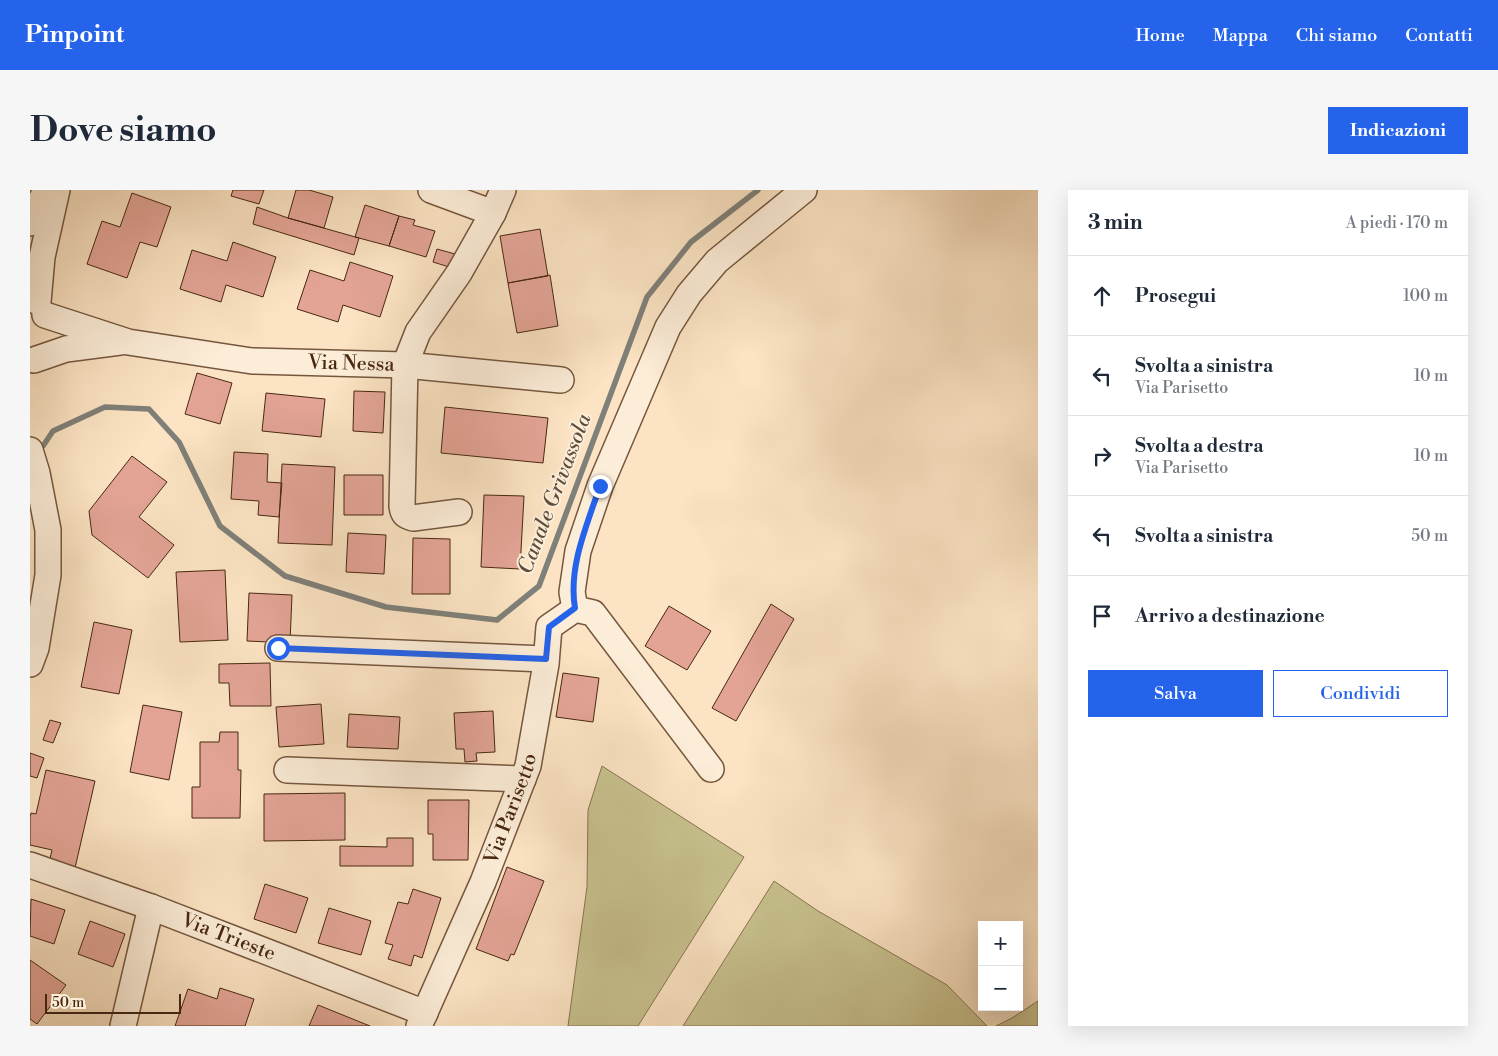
<!DOCTYPE html>
<html lang="it">
<meta charset="utf-8">
<style>
body{margin:0;font-family:"Libre Bodoni",serif;background:#f6f6f7;color:#1f2937}
.controls{position:absolute;right:15px;bottom:15px;display:grid;overflow:hidden;border-radius:0px;box-shadow:0 5px 20px #0002}
.controls button{width:45px;height:45px;display:grid;place-items:center;padding:0;border:0;border-bottom:1px solid #e0e1e3;background:#fff;color:#1f2937;font:25px sans-serif}
.scale{position:absolute;left:15px;bottom:12px;width:136px;box-sizing:border-box;padding-left:5px;border:2px solid #482811;border-top:0;font-size:14px;line-height:18px;white-space:nowrap;color:#482811;-webkit-text-stroke:4px #fcedd8;paint-order:stroke}
.stop{position:absolute;width:15px;height:15px;margin:-11px;border:4px solid #2563eb;border-radius:50%;background:#fff}
.stop.end{background:#2563eb;border-color:#fff;box-shadow:0 1px 5px #0008}
.list{margin:0;padding:0;list-style:none}
h2{display:flex;justify-content:space-between;align-items:center;height:65px;margin:0;padding:0 20px;font-size:21px}
h2 small{font-size:16px;font-weight:400;color:#747a83}
.list li{display:grid;grid-template-columns:32px 1fr auto;gap:15px;align-items:center;box-sizing:border-box;height:80px;padding:0 20px;border-top:1px solid #e0e1e3}
.list b{display:block;font-size:19px;white-space:nowrap}
.list p{margin:0;font-size:16px;white-space:nowrap;color:#747a83}
.list em{font-size:16px;font-style:normal;color:#747a83}
.actions{display:flex;gap:10px;padding:15px 20px}
.actions a{flex:1;padding:11px 0;border:1px solid #2563eb;border-radius:0px;text-align:center;font-size:18px;color:#2563eb}
.actions .main{background:#2563eb;color:#fff}
.icon{flex:none;width:28px;height:28px;fill:none;stroke:currentColor;stroke-width:2;stroke-linecap:round;stroke-linejoin:round}
.map{position:relative;flex:none;width:1008px;height:836px;overflow:hidden;border-radius:0px}
header{display:flex;align-items:center;gap:30px;box-sizing:border-box;height:70px;padding:0 25px;background:#2563eb;color:#fff}
header strong{font-size:24px}
nav{display:flex;gap:28px;margin-inline-start:auto;font-size:18px}
.intro{display:flex;align-items:center;justify-content:space-between;box-sizing:border-box;height:120px;padding:0 30px}
h1{margin:0;font-size:35px}
.button{padding:12px 22px;border-radius:0px;background:#2563eb;color:#fff;font-size:18px;font-weight:700}
main{display:flex;gap:30px;padding:0 30px}
aside{flex:1;background:#fff;border-radius:0px;box-shadow:0 5px 20px #0002}
.map>svg:first-child{display:block}
.green{fill:#c7c18e;stroke:#887450}
.lines{fill:none;stroke-linecap:round;stroke-linejoin:round}
.stream{stroke:#7f8079;stroke-width:5.5}
.building{fill:#e3a496;stroke:#482811}
.minor-casing{stroke:#75573e;stroke-width:28}
.minor{stroke:#fcedd8;stroke-width:25}
.route{stroke:#2563eb;stroke-width:6}
.labels{text-anchor:middle;dominant-baseline:central;stroke-width:4;stroke-linejoin:round;paint-order:stroke}
.street-label{font-size:20px;fill:#482811;stroke:#fcedd8}
.water-label{font-size:21px;font-style:italic;fill:#5f4d3c;stroke:#fcedd8}
</style>
<header>
<strong>Pinpoint</strong>
<nav><a>Home</a><a>Mappa</a><a>Chi siamo</a><a>Contatti</a></nav>
</header>
<div class="intro"><h1>Dove siamo</h1><a class="button">Indicazioni</a></div>
<main>
<div class="map">
<svg width="1008" height="836" viewBox="0 0 1008 836">
<rect width="100%" height="100%" fill="#fbe3c3"/>
<filter id="stains"><feTurbulence type="fractalNoise" baseFrequency=".004" numOctaves="4"/><feColorMatrix values="0 0 0 0 .2 0 0 0 0 .09 0 0 0 0 .02 0 0 0 .5 -.17"/></filter>
<radialGradient id="worn" r=".72"><stop offset=".6" stop-color="#630" stop-opacity="0"/><stop offset="1" stop-color="#630" stop-opacity=".3"/></radialGradient>
<!-- green -->
<path class="green" d="M572,576L714,667L608,836H538L557,697L558,620Z
M744,691L788,721L917,795L957,836H653Z
M1008,811V836H966L982,828Z"/>
<g class="lines">
<!-- stream -->
<path class="stream" d="M13,256L23,241L75,217L119,219L149,252L190,336L255,386L356,417L467,430L509,396L617,107L661,52L728,0"/>
</g>
<!-- building -->
<path class="building" d="M203,0H234L229,14L201,6Z
M266,0H279L303,7L294,38L258,28Z
M102,3L141,17L127,57L110,52L97,88L57,74L72,31L90,37Z
M335,15L369,26L359,56L325,47Z
M227,17L258,28L329,48L324,65L223,34Z
M369,26L385,30L383,35L405,41L396,67L359,56Z
M510,39L518,86L478,93L470,46Z
M203,52L246,67L233,107L196,95L191,112L150,99L162,60L197,71Z
M407,59L425,64L419,77L403,72Z
M320,72L363,86L350,127L313,115L308,132L267,119L280,80L314,91Z
M520,85L528,136L487,143L478,93Z
M167,183L202,193L190,234L155,224Z
M324,201L355,202L353,243L323,241Z
M236,203L295,209L291,247L232,241Z
M415,217L518,228L513,273L411,263Z
M204,262L238,264L237,292L252,293L249,327L228,325L229,311L201,309Z
M102,266L137,292L109,327L144,355L118,388L62,345L59,321Z
M252,274L305,277L302,355L248,353Z
M314,285H353V325H314Z
M454,305L494,306L490,379L451,377Z
M318,343L356,345L354,384L316,382Z
M383,348L420,349V404H382Z
M195,380L198,450L150,452L146,382Z
M219,403L262,405L260,453L217,451Z
M741,414L764,429L706,531L682,518Z
M639,416L681,441L657,480L615,456Z
M64,432L102,440L89,504L51,497Z
M240,473L241,516H200L199,493H189V474Z
M533,483L569,488L563,532L526,527Z
M291,514L294,554L249,557L246,517Z
M113,515L152,522L139,590L100,582Z
M463,521L465,562L446,563L447,571L435,572L434,559H426L424,523Z
M319,524L370,527L368,559L317,557Z
M20,530L31,533L23,553L13,550Z
M190,542H208V580H211L210,628H162V597H170V552H189Z
M0,563L14,568L7,588L0,586Z
M16,580L65,591L45,678L19,673L22,660L0,655V627L1,623L6,624Z
M315,603V650L234,651V604Z
M398,610H439L438,670H403V644H398Z
M357,648H383V676H310V656L357,657Z
M477,677L514,691L484,765L481,764L478,771L446,759Z
M235,694L278,708L266,743L224,729Z
M383,699L411,708L392,768L384,765L381,776L358,769L363,755L355,753L368,712L378,714Z
M1,709L35,720L24,754L0,746Z
M299,718L341,731L331,765L288,753Z
M60,731L95,744L83,777L48,764Z
M0,770L36,795L7,834L0,829Z
M190,798L224,809L215,836H145L158,799L187,809Z
M288,815L340,836H279Z"/>
<g class="lines">
<defs>
<g id="minor">
<path d="M401,0L463,23"/>
<path d="M0,33L16,0"/>
<path d="M8,112L12,67L27,0"/>
<path id="s1" d="M15,125L98,152L222,171L375,175L531,190"/>
<path d="M4,170L36,159L90,152"/>
<path d="M0,260L7,283L18,340V385L6,458L0,474"/>
<path d="M429,322L383,328C375,326 373,324 372,316L375,175L388,142L429,83L463,23L473,0"/>
<path d="M545,419L542,402L548,361L570,296L638,137L659,104L687,71L774,0"/>
<path d="M248,458L516,469"/>
<path d="M257,580L493,589"/>
<path id="s2" d="M0,675L121,717L395,823"/>
<path d="M93,836L121,717"/>
<path id="s3" d="M389,836L453,692L498,576L516,474L519,437L545,419L563,423L681,579"/>
</g>
</defs>
<!-- minor casing -->
<use href="#minor" class="minor-casing"/>
<!-- minor -->
<use href="#minor" class="minor"/>
</g>
<g class="lines">
<!-- route -->
<path class="route" d="M248,458L516,469L519,437L545,418C538,377 557,335 570,296"/>
</g>
<g class="labels">
<!-- street labels -->
<g class="street-label">
<text stroke="none"><textPath href="#s1" startOffset="312">Via Nessa</textPath></text>
<text stroke="none"><textPath href="#s3" startOffset="236">Via Parisetto</textPath></text>
<text stroke="none"><textPath href="#s2" startOffset="211">Via Trieste</textPath></text>
</g>
<!-- water labels -->
<g class="water-label">
<text transform="translate(525 304) rotate(-69)">Canale Grivassola</text>
</g>
</g>
<rect width="100%" height="100%" filter="url(#stains)"/>
<rect width="100%" height="100%" fill="url(#worn)"/>
</svg>
<div class="controls">
<button>+</button>
<button>−</button>
</div>
<div class="scale">50 m</div>
<div class="stop" style="left:248px;top:458px"></div>
<div class="stop end" style="left:570px;top:296px"></div>
</div>
<aside>
<h2>3 min<small>A piedi · 170 m</small></h2>
<ul class="list">
<li><svg class="icon" aria-label="ahead" viewBox="0 0 24 24"><path d="M12 20V5M6 11l6-6 6 6"/></svg><div><b>Prosegui</b></div><em>100 m</em></li>
<li><svg class="icon" aria-label="left" viewBox="0 0 24 24"><path d="M17 20v-9H6M10 6l-5 5 5 5"/></svg><div><b>Svolta a sinistra</b><p>Via Parisetto</p></div><em>10 m</em></li>
<li><svg class="icon" aria-label="right" viewBox="0 0 24 24"><path d="M7 20v-9h11M14 6l5 5-5 5"/></svg><div><b>Svolta a destra</b><p>Via Parisetto</p></div><em>10 m</em></li>
<li><svg class="icon" aria-label="left" viewBox="0 0 24 24"><path d="M17 20v-9H6M10 6l-5 5 5 5"/></svg><div><b>Svolta a sinistra</b></div><em>50 m</em></li>
<li><svg class="icon" aria-label="arrive" viewBox="0 0 24 24"><path d="M6 21V4h12l-3 4 3 4H6"/></svg><div><b>Arrivo a destinazione</b></div></li>
</ul>
<div class="actions"><a class="main">Salva</a><a>Condividi</a></div>
</aside>
</main>
